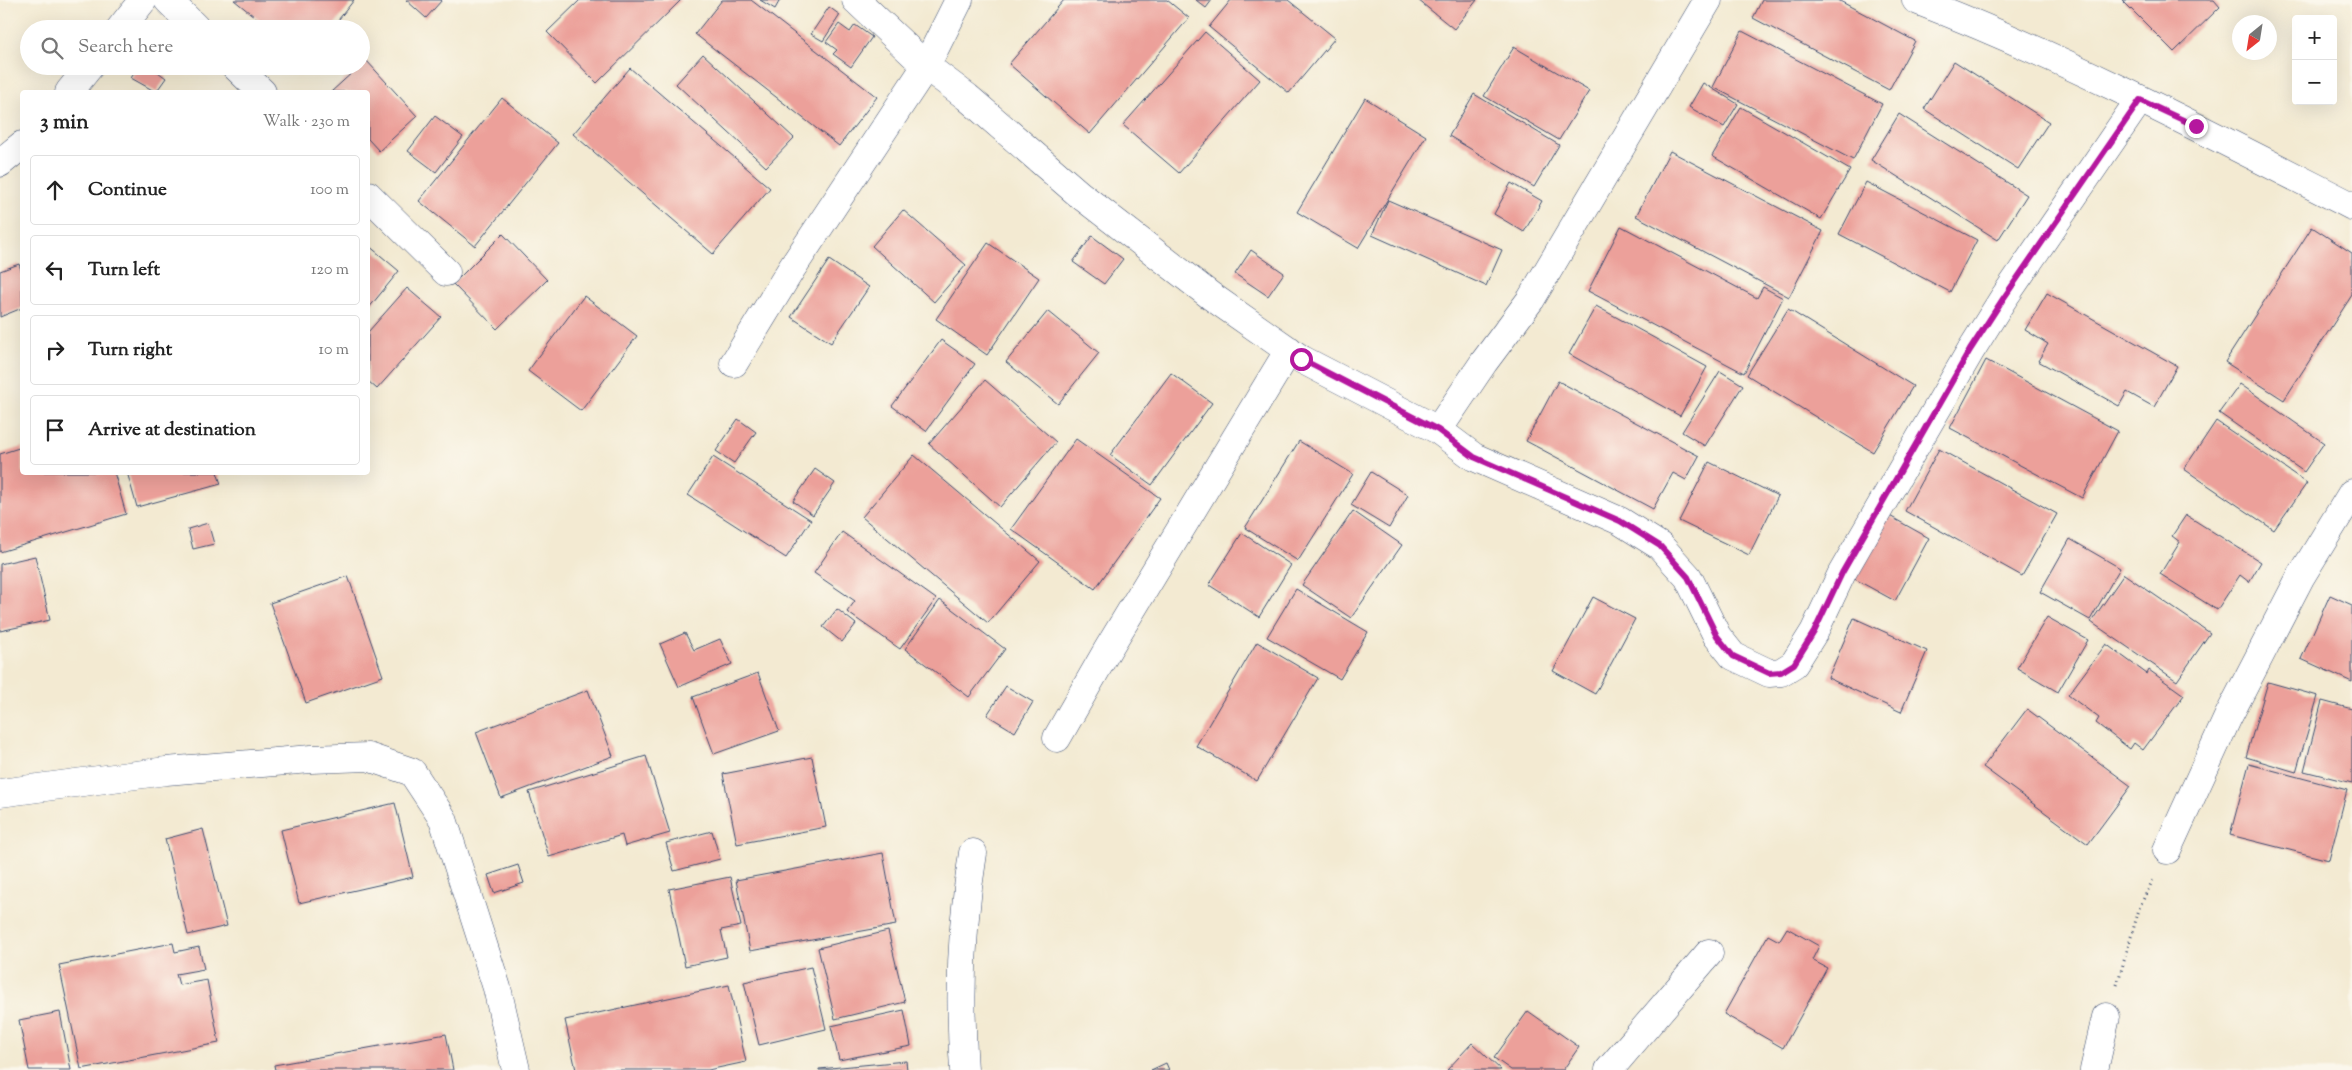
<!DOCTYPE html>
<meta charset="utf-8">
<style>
body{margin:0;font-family:"Sorts Mill Goudy",serif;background:#f6f6f6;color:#222}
.controls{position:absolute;right:15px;top:15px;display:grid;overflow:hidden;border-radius:5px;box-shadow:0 5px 20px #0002}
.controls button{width:45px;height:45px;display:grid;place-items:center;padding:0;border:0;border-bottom:1px solid #e0e0e0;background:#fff;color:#222;font:25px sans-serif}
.compass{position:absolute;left:2232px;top:15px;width:45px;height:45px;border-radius:50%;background:#fff;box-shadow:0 5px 20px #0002;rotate:210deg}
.stop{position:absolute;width:15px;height:15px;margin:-11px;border:4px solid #b5179e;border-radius:50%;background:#fff}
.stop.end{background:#b5179e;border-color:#fff;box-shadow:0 1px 5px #0008}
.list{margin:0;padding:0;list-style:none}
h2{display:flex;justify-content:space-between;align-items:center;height:65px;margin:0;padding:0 20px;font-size:21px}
h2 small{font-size:16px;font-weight:400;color:#767676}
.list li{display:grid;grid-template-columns:32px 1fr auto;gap:15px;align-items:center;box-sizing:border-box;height:70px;margin:0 10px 10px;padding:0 10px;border:1px solid #e0e0e0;border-radius:5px}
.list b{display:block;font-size:19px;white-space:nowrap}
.list em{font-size:16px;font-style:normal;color:#767676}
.icon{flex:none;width:28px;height:28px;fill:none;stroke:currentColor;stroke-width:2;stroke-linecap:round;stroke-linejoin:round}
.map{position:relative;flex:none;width:2352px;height:1070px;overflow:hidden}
.search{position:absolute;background:#fff;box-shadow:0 5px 20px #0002;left:20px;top:20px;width:350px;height:55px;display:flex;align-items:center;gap:12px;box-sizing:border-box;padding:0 18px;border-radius:28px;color:#767676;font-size:19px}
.panel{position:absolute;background:#fff;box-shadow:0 5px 20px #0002;left:20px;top:90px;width:350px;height:385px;border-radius:5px}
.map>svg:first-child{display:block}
.building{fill:#eca09a}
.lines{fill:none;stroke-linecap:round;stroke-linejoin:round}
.street-casing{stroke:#3b4b6f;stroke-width:29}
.path{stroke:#3b4b6f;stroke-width:3;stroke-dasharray:1 4;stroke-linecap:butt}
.street{stroke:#fff;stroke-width:28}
.route{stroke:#b5179e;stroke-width:6}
</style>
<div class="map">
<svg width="2352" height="1070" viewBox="0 0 2352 1070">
<rect width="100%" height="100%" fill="#fbf7ec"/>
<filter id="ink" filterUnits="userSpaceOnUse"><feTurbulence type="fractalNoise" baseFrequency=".02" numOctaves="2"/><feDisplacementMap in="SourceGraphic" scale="10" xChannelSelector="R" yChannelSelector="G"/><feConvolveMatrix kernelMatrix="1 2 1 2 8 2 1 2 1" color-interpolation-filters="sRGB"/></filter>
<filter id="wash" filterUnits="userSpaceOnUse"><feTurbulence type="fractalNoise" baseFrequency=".0096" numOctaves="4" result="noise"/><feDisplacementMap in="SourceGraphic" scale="20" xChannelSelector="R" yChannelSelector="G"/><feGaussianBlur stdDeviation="1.12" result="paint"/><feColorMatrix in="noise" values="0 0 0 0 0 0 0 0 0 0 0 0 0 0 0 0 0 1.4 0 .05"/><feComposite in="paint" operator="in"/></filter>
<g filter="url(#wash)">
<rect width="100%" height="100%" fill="#f3ead2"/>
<g id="blocks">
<!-- building -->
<path class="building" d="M234,0H354L331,29H270Z
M406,0H442L426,18Z
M580,0H681L597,83L547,32Z
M722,0H751L877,97L839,146L695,34Z
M760,0H780L775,9Z
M1064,0H1167L1189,18L1090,134L1009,64Z
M1196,0H1212L1206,8Z
M1231,0H1288L1335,38L1289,93L1209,27Z
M1418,0H1477L1454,29Z
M1762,0H1838L1915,41L1889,90L1753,18Z
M2122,0H2214L2220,7L2174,52Z
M829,7L840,15L823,41L811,34Z
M839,24L850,32L855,25L872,37L851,67L833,54L837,50L826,42Z
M1742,31L1882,104L1853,160L1713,87Z
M1205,32L1260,80L1179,173L1123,125Z
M1514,47L1589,91L1559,140L1484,96Z
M703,54L794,138L766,167L676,84Z
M366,60L417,116L379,151L368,139V92H331Z
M1954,61L2049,122L2018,169L1924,109Z
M139,66H150L166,78L156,92L131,78Z
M630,68L770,188L713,254L573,134Z
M1703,83L1738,104L1724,127L1689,107Z
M1474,94L1559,145L1534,187L1449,136Z
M502,98L558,143L475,246L419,201Z
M1365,98L1426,136L1358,248L1297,212Z
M1741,107L1850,170L1821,219L1712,156Z
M1899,114L2027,195L1998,240L1871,160Z
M435,116L463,137L436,172L408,151Z
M1670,151L1823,231L1789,297L1636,216Z
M1866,182L1977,240L1950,292L1839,234Z
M1511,183L1542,201L1524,232L1494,214Z
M1388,200L1502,250L1486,286L1372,235Z
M903,210L966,265L934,302L872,246Z
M1621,226L1757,298L1763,287L1783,298L1744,373L1588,291Z
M2312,227L2352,253V295L2284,400L2225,362Z
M503,234L547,280L497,329L453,284Z
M1092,236L1123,259L1104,284L1073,262Z
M988,243L1039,278L987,355L936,319Z
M368,245L399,271L368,309Z
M1251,250L1284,273L1268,296L1235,274Z
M829,260L869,287L831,343L791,317Z
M19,264L22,273V308L0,317V271Z
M407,288L441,317L377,389L368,381V332Z
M2047,293L2177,366L2154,407L2127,392L2119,406L2038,361L2048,344L2025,330Z
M584,296L637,336L581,411L528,371Z
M1596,306L1707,367L1680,416L1569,354Z
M1788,309L1913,386L1873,452L1747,375Z
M1048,311L1099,353L1058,404L1006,362Z
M941,340L975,364L926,431L892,406Z
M1986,360L2118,431L2082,498L1950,428Z
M1720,371L1743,385L1705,446L1682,432Z
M1171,373L1212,403L1152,485L1110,455Z
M985,380L1056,442L1000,507L929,444Z
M1558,381L1699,456L1686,480L1673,473L1653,509L1526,441Z
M2240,384L2324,443L2304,472L2219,413Z
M738,419L756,432L734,463L716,451Z
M2216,421L2307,483L2274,530L2184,469Z
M1076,439L1160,498L1095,589L1011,529Z
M1299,441L1353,474L1298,561L1245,528Z
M22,447V472H114L126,514L0,552V454Z
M1939,449L2057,514L2022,576L1905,511Z
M914,455L1040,561L988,623L862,517Z
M713,457L811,520L786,558L688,495Z
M1709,462L1778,496L1749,555L1679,521Z
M815,469L835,483L813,515L793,501Z
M127,472H217L221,484L137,507Z
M1371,472L1408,495L1389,528L1351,505Z
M1353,511L1402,545L1351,618L1302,585Z
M1886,514L1929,538L1895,601L1851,577Z
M2186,515L2261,562L2249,582L2240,575L2217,610L2160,574L2180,542L2172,536Z
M208,523L214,544L193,549L188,529Z
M842,532L936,599L900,649L847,612L855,601L814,573Z
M1242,533L1291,565L1259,617L1209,585Z
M2070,539L2120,568L2090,620L2040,592Z
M35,556L50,620L0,631V564Z
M2124,574L2210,633L2177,681L2091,622Z
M348,576L383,676L306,703L270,603Z
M1296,589L1368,632L1340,679L1267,637Z
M2330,595L2352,605V682L2301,659Z
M1593,597L1635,619L1595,694L1553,671Z
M940,600L1005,649L969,697L905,649Z
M837,609L856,624L842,642L823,627Z
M2047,617L2088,640L2058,692L2017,668Z
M1854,618L1927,651L1901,712L1828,678Z
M685,633L694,650L720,639L732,664L679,687L660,644Z
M1257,642L1318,678L1257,781L1196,746Z
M2106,644L2147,674L2149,670L2184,695L2143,750L2134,743L2130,749L2096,723L2099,718L2068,695Z
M758,673L779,731L714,754L693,697Z
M2268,682L2318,696L2296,772L2246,757Z
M1006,686L1033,702L1015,732L987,715Z
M588,690L613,756L501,798L476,732Z
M2322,701L2352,709V783L2304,771Z
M2027,709L2131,786L2088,844L1983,767Z
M646,756L670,833L625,846L622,835L549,857L529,792Z
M812,757L826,827L737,844L723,774Z
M2249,764L2347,790L2329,860L2230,835Z
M395,803L413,877L299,903L281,830Z
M203,829L227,926L188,935L165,839Z
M712,831L720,859L674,871L666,843Z
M883,853L896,925L750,951L736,880Z
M518,865L524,883L494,893L488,875Z
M730,877L741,926L721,930L727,957L685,966L669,889Z
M1787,928L1819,946L1812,960L1827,968L1783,1048L1724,1014L1768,935L1779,941Z
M888,931L905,1002L835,1019L818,948Z
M173,943L175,952L199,947L204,969L176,974L179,985L207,980L219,1043L81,1069L59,965Z
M811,967L826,1029L759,1045L744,982Z
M729,985L746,1062L708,1070H576L565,1020Z
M904,1010L911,1046L839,1060L831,1026Z
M1528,1011L1579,1047L1563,1070H1511L1494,1058Z
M60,1012L71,1070H29L19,1020Z
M446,1034L453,1070H275L274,1065Z
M1472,1043L1501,1070H1447Z
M906,1061L907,1070H819V1069Z
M1166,1063L1169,1070H1151Z"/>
</g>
</g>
<g filter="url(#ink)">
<use href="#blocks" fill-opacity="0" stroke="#3b4b6f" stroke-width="1"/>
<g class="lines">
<defs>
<path id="street" d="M168,0L197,29
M856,0L926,66L967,97L1079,194L1211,296L1301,359L1438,430L1474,457L1620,521L1660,546L1688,577L1717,636L1733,656L1769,673L1781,672L1794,664L1814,632L1842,573L1971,350L2003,299L2140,99
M1916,0C2066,58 2209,133 2352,206
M120,29L143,0
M235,66L262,92
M69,92L90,66
M0,163L22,145
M368,195L446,272
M734,363L792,268L926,66L959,0
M1438,430L1484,362L1531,299L1708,0
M1057,738L1108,649L1289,350
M0,793L166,771L311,759L368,757L412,772L443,819L497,988L516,1070
M2167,850L2228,717L2300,578L2352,493
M964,1070C959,998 961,925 973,853
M1609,1070L1709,953
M2094,1070L2106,1017"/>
</defs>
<!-- street casing -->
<use href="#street" class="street-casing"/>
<!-- path -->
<path class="path" d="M2117,985L2140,906L2153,880"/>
<!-- street -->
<use href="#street" class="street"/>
</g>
</g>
<g class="lines" filter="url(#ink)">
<!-- route -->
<path class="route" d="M1301,359L1438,430L1474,457L1620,521L1660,546L1688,577L1717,636L1733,656L1769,673L1781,672L1794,664L1814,632L1842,573L1970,350L2003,299L2140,100L2196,126"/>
</g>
</svg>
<div class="controls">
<button>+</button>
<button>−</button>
</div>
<svg class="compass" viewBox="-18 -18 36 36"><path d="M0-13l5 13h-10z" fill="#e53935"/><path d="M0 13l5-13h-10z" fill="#767676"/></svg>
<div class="stop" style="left:1301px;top:359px"></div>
<div class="stop end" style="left:2196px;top:126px"></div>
<div class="search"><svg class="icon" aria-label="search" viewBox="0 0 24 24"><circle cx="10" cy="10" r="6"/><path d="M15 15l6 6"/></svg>Search here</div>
<section class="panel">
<h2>3 min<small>Walk · 230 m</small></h2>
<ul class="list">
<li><svg class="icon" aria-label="ahead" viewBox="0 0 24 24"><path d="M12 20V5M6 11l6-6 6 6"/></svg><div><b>Continue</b></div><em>100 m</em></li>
<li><svg class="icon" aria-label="left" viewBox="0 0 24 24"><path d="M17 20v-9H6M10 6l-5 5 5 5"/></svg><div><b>Turn left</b></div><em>120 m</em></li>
<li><svg class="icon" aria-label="right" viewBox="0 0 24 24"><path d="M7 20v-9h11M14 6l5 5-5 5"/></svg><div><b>Turn right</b></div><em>10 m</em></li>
<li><svg class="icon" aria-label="arrive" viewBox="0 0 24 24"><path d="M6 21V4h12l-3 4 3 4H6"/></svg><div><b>Arrive at destination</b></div></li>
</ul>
</section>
</div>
